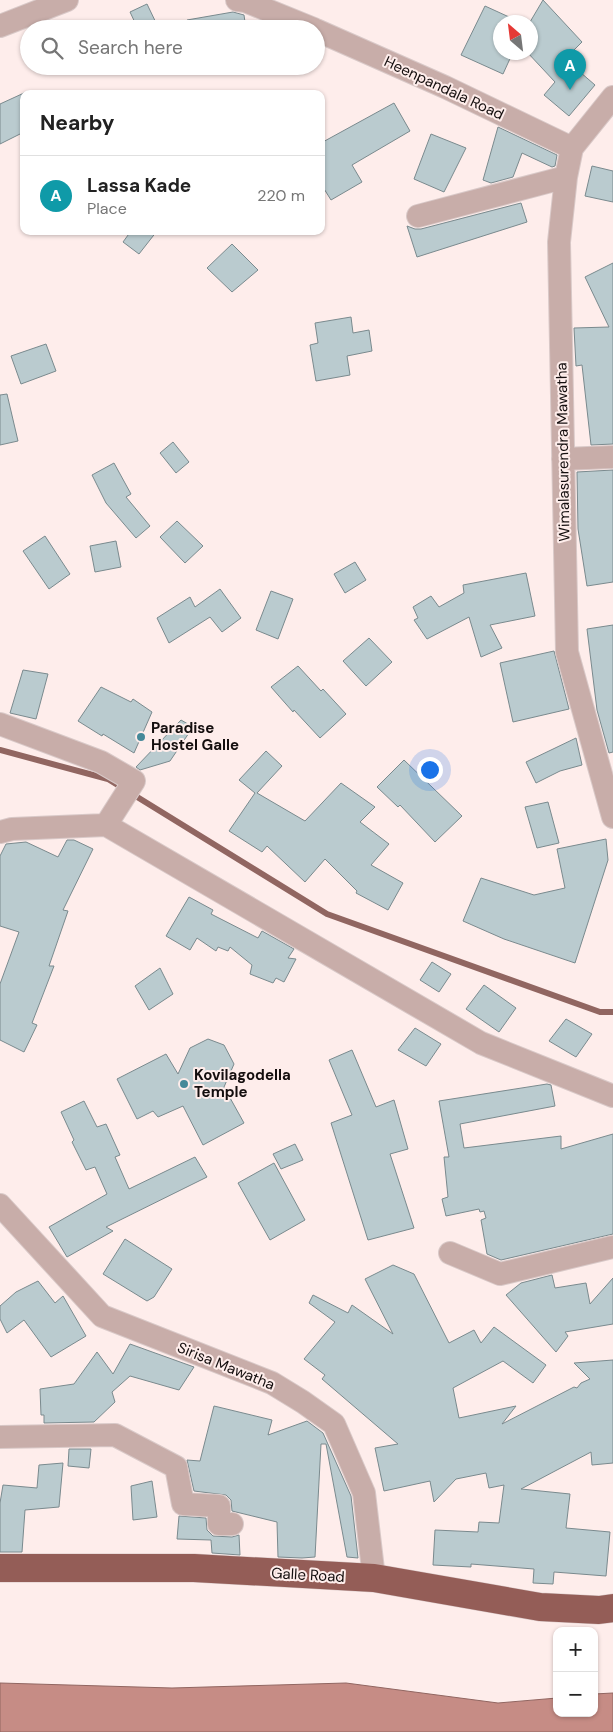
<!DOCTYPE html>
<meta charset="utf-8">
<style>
body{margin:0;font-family:"DM Sans",sans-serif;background:#f6f6f6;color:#222}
.controls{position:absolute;right:15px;bottom:15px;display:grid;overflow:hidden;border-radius:10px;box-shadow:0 1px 4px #0004}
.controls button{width:45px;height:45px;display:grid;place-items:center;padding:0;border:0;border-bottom:1px solid #e0e0e0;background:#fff;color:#222;font:25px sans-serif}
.compass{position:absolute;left:493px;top:15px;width:45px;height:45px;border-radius:50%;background:#fff;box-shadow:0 1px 4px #0004;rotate:332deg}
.you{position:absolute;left:429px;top:769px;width:18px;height:18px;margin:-12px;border:4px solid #fff;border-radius:50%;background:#1a73e8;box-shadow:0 0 0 8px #1a73e833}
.badge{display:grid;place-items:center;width:32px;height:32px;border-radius:50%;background:#468999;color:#fff;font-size:16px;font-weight:700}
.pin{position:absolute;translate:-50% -41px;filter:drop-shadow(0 1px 2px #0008)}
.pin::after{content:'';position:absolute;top:26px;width:18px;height:15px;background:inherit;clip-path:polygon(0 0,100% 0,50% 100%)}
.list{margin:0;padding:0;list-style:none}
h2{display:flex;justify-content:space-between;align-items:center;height:65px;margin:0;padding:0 20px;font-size:21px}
h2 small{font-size:16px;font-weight:400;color:#767676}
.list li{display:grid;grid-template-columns:32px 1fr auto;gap:15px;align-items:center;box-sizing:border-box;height:80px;padding:0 20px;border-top:1px solid #e0e0e0}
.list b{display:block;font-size:19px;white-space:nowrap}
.list p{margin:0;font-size:16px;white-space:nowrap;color:#767676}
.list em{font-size:16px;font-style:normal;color:#767676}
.icon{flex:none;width:28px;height:28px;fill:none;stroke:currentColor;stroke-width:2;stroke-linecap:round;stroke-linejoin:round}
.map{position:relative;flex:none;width:613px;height:1732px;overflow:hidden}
.search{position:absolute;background:#fff;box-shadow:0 1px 4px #0004;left:20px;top:20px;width:305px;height:55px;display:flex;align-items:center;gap:12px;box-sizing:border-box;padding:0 18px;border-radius:28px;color:#767676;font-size:19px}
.panel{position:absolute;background:#fff;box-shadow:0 1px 4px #0004;left:20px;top:90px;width:305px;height:145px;border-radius:10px}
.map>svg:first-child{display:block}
.water{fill:#c68c85;stroke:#916661}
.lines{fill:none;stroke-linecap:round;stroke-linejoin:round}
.stream{stroke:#916661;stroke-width:6}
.building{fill:#bacbcf;stroke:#7a8a8e}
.minor-casing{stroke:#d9c9c8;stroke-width:24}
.highway-casing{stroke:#d9c9c8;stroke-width:29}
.minor{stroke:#c8ada9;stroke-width:22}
.highway{stroke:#945d57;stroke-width:28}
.poi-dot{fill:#468999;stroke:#feedeb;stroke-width:2}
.labels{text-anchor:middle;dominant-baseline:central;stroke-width:4;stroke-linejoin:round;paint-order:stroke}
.street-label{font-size:15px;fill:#140e0e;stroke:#feedeb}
.poi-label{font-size:15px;font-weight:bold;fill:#140e0e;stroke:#feedeb;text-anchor:start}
</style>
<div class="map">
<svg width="613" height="1732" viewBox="0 0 613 1732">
<rect width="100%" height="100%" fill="#feedeb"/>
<!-- water -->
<path class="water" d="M0,1683L172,1688L346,1683L498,1703L557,1698V1713H594V1694L613,1693V1732H0Z"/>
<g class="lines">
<!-- stream -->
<path class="stream" d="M0,750L108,779L327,914L600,1012H613"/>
</g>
<!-- building -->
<path class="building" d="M543,0L582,42L565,59L595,85L569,116L544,95L555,82L527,52H530V22Z
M147,4L159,29H138L130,12Z
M485,6L520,22H500V52H513L503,74L461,55Z
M233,12L244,15L246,29H188L187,20Z
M24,93V132L0,144V104Z
M394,103L410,131L352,165L362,182L331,200L321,184V143Z
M498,127L557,155L555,166L552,167L522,153L513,177L491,183L483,180Z
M431,134L466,148L444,192L414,179Z
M592,166L613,171V202L585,196Z
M521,203L527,222L417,257L407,226L415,229H421Z
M131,231H157L139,254L123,242Z
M232,244L258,270L232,292L207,268Z
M613,263V444L591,445L582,365L576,366L574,328L609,327L585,277Z
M351,317L353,333L369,330L372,351L347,356L350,375L316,381L310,345L318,343L315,323Z
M46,344L56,371L21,384L11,356Z
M7,394L18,441L0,445V395Z
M173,442L189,462L176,473L160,453Z
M114,463L131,494L126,497L150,526L136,538L106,503L92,475Z
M613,470V582L587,586L578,529L577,472Z
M177,521L203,546L185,563L160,537Z
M45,536L70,574L49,589L23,551Z
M116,541L121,567L95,572L90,546Z
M355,562L366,580L345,593L334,574Z
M526,573L535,616L490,625L502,648L481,657L469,617L427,639L414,620L418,618L413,607L431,596L439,607L464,593L463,585Z
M220,589L241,618L222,632L210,617L169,643L157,618L190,597L195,607Z
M271,591L293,599L278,639L256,630Z
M613,625V752L609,753L597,710L587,629Z
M369,638L392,662L366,686L343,661Z
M554,651L569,709L513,722L500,663Z
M298,666L321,691L323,689L346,714L320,738L294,710L293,712L271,687Z
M23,670L48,674L36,719L10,713Z
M101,687L131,702L133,699L152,712L134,753L103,734L102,736L78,721Z
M181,720L193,727L170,761L140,770L136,767Z
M576,738L582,765L560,771L536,783L526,762Z
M266,751L282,766L257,793L305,821L341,783L375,807L360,822L389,844L371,865L403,883L388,910L356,893L357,891L325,859L305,882L267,846L262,852L229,831L255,793L239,780Z
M404,760L462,816L435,842L400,805L398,807L377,787Z
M548,802L559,843L537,848L525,807Z
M606,839L608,860L575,963L504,939L463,921L481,878L534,895L565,888L557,849Z
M67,840H74L93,849L63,910L68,911L49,966H54L32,1023L37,1025L24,1052L0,1040V984L19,932L0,926V856L6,844L26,842L58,857Z
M189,897L213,910L211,914L258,938L262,931L294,949L288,958L296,959L284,982L276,978L273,983L250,974L252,965L230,947L228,951L218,947L216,951L197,938L190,950L166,936Z
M432,962L451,974L439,992L420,980Z
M160,968L173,994L149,1010L135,986Z
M484,985L516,1008L499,1032L466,1009Z
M566,1019L592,1034L576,1057L549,1041Z
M415,1028L441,1044L426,1066L398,1050Z
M208,1039L224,1045L234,1064L224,1087L244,1123L203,1145L183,1106L158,1117L153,1111L137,1119L117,1079L166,1054L178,1074L190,1048Z
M352,1050L376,1107L394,1100L408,1149L390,1154L414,1228L368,1240L331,1123L352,1115L329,1060Z
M547,1084L551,1085L555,1106L460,1124L464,1148L561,1136V1149L613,1134V1234L501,1260L487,1254L481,1220L486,1218L484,1211L480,1212L479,1209L446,1216L442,1199L448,1197L444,1157H449L439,1101Z
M84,1101L97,1127L106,1124L120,1155L115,1157L129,1189L195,1157L207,1177L106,1227L113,1231L67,1257L49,1227L107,1194L95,1167L86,1170L72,1142L74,1140L61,1112Z
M295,1144L303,1160L281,1169L273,1154Z
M274,1163L305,1220L270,1240L238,1183Z
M125,1239L172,1269L154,1297L147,1301L103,1274Z
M393,1265L414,1274L449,1343L474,1330L481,1343L494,1327L546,1365L533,1383L503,1361L453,1388L459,1418L516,1406L502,1424L574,1387L577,1388L581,1383L590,1379L574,1363L613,1360V1463L592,1465L591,1452L521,1489L570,1494L566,1528L610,1532L606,1576L554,1572L553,1584L533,1583L534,1569L471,1564V1567L433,1565L435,1530L478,1532L479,1522L499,1523L504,1485L489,1488L486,1473L456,1479L434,1502L430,1481L384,1491L375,1448L398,1444L322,1379L325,1375L304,1359L335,1322L309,1303L313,1295L348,1313L352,1305L393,1334L365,1279Z
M552,1275L555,1288L586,1283L590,1304L613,1278V1324L565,1332L568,1336L556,1352L506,1295L521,1283Z
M38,1281L55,1303L63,1296L86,1336L51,1357L24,1320L7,1333L0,1319V1306L16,1292Z
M130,1344L194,1367L179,1390L130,1376L112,1392L115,1402L94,1422L44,1423V1415H41L40,1389L74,1384L97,1352L113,1374Z
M214,1406L272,1420L268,1435L307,1421L323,1433L351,1496L358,1558L347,1557L326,1444H321L315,1557L302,1558L278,1557L277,1522L232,1511L231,1500L226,1495L194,1491L187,1460L200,1461Z
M69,1449H91L89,1468L68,1466Z
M63,1463L59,1507L25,1510L22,1552H0V1503L3,1485L37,1488L39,1465Z
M152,1481L157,1517L133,1520L131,1486Z
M179,1516L206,1518L207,1530L213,1536L232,1537L239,1535L240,1555L212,1553L211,1540L177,1539Z"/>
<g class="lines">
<defs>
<path id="minor" d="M237,0L245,1L314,29
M0,26L67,0
M316,30L445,87L572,148
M613,97L572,148L566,177L559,242L567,652L613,817
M418,216L566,177
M563,459L613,457
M0,724L101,762L134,781L106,825
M106,825L481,1043L613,1096
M0,832L12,829L106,825
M0,1205L102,1316L272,1383L303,1402L334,1424L364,1493L374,1578
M450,1253L500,1274L613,1247
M0,1437L115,1435L176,1467L183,1504L219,1506V1524H232"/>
<path id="highway" d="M0,1568H194L374,1578L540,1607L599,1610L613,1608"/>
</defs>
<!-- minor casing -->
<use href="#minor" class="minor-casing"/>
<!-- highway casing -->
<use href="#highway" class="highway-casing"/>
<!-- minor -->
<use href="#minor" class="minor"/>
<!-- highway -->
<use href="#highway" class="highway"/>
</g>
<!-- markers -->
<g class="poi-dot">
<circle cx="141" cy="737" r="5"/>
<circle cx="184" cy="1084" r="5"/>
</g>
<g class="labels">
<!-- street labels -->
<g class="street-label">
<text transform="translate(444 88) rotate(25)">Heenpandala Road</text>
<text transform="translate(563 452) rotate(-91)">Wimalasurendra Mawatha</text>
<text transform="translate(226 1366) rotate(22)">Sirisa Mawatha</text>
<text transform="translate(308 1575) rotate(3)">Galle Road</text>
</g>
<!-- poi labels -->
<g class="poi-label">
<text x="151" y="728">Paradise<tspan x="151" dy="17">Hostel Galle</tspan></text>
<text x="194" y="1075">Kovilagodella<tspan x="194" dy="17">Temple</tspan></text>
</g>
</g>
</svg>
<div class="controls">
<button>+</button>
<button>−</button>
</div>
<svg class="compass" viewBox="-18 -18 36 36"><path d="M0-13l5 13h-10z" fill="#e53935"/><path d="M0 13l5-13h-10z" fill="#767676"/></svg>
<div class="you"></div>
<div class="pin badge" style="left:570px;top:90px;background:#0f9aa8">A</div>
<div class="search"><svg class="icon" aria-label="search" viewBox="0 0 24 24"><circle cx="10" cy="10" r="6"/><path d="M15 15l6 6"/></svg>Search here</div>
<section class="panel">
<h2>Nearby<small></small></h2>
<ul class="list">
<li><span class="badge" style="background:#0f9aa8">A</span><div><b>Lassa Kade</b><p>Place</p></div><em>220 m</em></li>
</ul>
</section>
</div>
